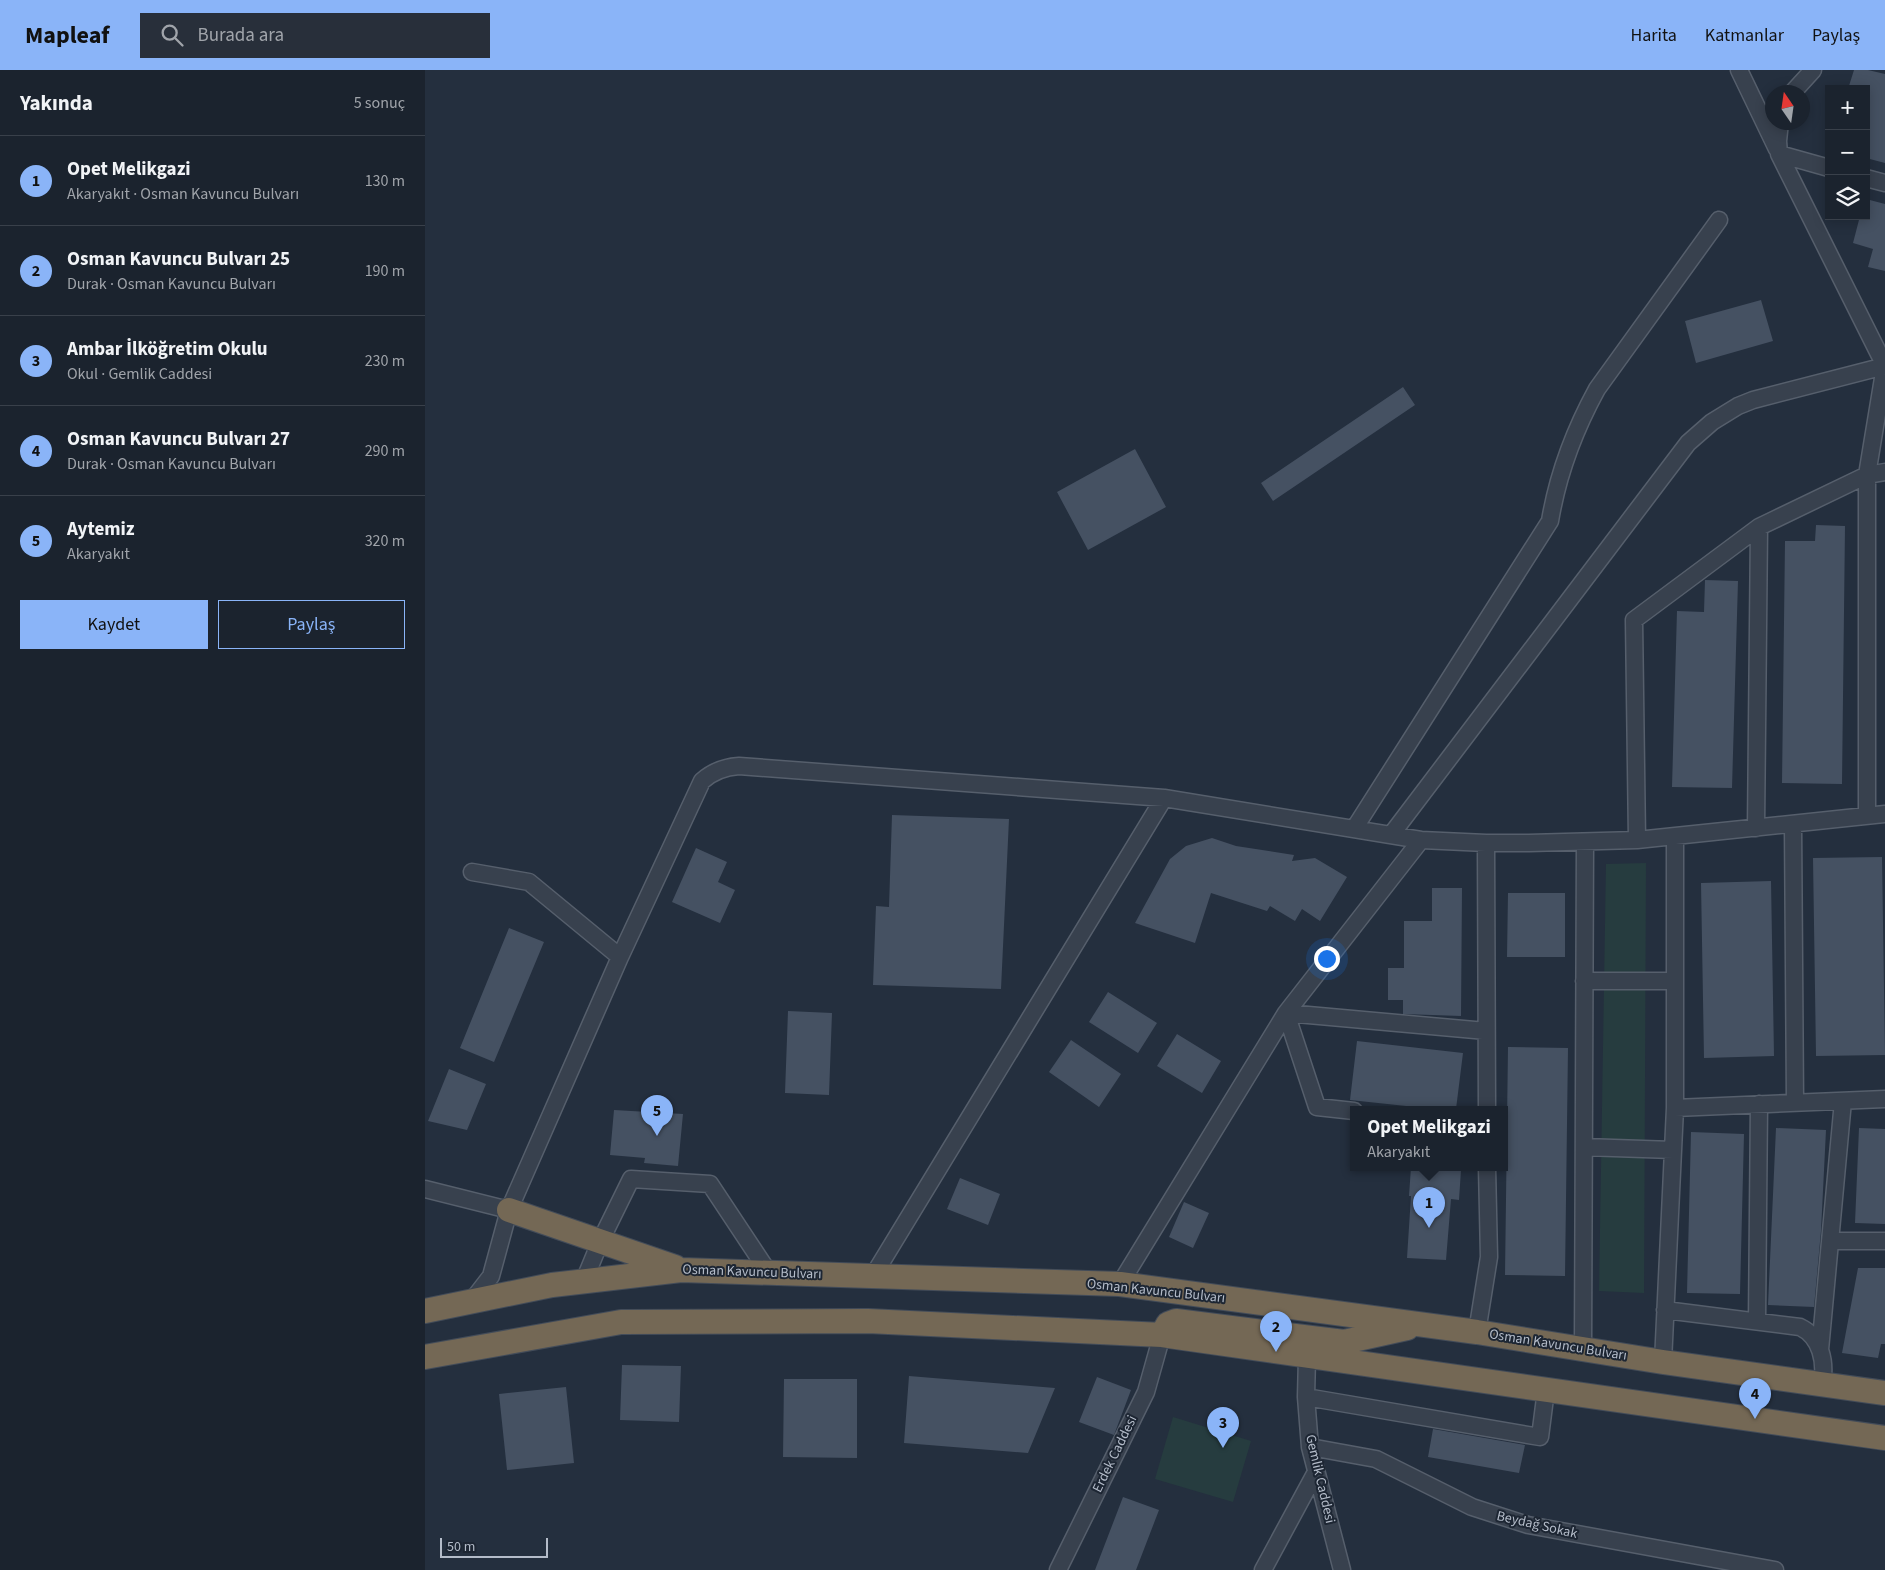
<!DOCTYPE html>
<html lang="tr">
<meta charset="utf-8">
<style>
body{margin:0;font-family:"Source Sans 3",sans-serif;background:#282f3a;color:#f1f3f6}
.controls{position:absolute;right:15px;top:15px;display:grid;overflow:hidden;border-radius:0px;box-shadow:0 2px 12px #0003}
.controls button{width:45px;height:45px;display:grid;place-items:center;padding:0;border:0;border-bottom:1px solid #39404a;background:#1b232e;color:#f1f3f6;font:25px sans-serif}
.compass{position:absolute;left:1340px;top:15px;width:45px;height:45px;border-radius:50%;background:#1b232e;box-shadow:0 2px 12px #0003;rotate:347deg}
.scale{position:absolute;left:15px;bottom:12px;width:108px;box-sizing:border-box;padding-left:5px;border:2px solid #b4bcc9;border-top:0;font-size:14px;line-height:18px;white-space:nowrap;color:#b4bcc9;-webkit-text-stroke:4px #1d2633;paint-order:stroke}
.you{position:absolute;left:901px;top:888px;width:18px;height:18px;margin:-12px;border:4px solid #fff;border-radius:50%;background:#1a73e8;box-shadow:0 0 0 8px #1a73e833}
.badge{display:grid;place-items:center;width:32px;height:32px;border-radius:50%;background:#8ab4f8;color:#111;font-size:16px;font-weight:700}
.pin{position:absolute;translate:-50% -41px;filter:drop-shadow(0 1px 2px #0008)}
.pin::after{content:'';position:absolute;top:26px;width:18px;height:15px;background:inherit;clip-path:polygon(0 0,100% 0,50% 100%)}
.popup{position:absolute;left:925px;top:1036px;width:158px;height:65px;box-sizing:border-box;display:grid;place-content:center;border-radius:0px;background:#1b232e;filter:drop-shadow(0 1px 4px #0005);font-size:16px;white-space:nowrap;color:#a0a4aa}
.popup b{font-size:19px;color:#f1f3f6}
.popup::after{content:'';position:absolute;left:50%;top:100%;margin-left:-10px;border:10px solid transparent;border-top-color:#1b232e}
.list{margin:0;padding:0;list-style:none}
h2{display:flex;justify-content:space-between;align-items:center;height:65px;margin:0;padding:0 20px;font-size:21px}
h2 small{font-size:16px;font-weight:400;color:#a0a4aa}
.list li{display:grid;grid-template-columns:32px 1fr auto;gap:15px;align-items:center;box-sizing:border-box;height:90px;padding:0 20px;border-top:1px solid #39404a}
.list b{display:block;font-size:19px;white-space:nowrap}
.list p{margin:0;font-size:16px;white-space:nowrap;color:#a0a4aa}
.list em{font-size:16px;font-style:normal;color:#a0a4aa}
.actions{display:flex;gap:10px;padding:15px 20px}
.actions a{flex:1;padding:11px 0;border:1px solid #8ab4f8;border-radius:0px;text-align:center;font-size:18px;color:#8ab4f8}
.actions .main{background:#8ab4f8;color:#111}
.icon{flex:none;width:28px;height:28px;fill:none;stroke:currentColor;stroke-width:2;stroke-linecap:round;stroke-linejoin:round}
.map{position:relative;flex:none;width:1460px;height:1500px;overflow:hidden}
header{display:flex;align-items:center;gap:30px;box-sizing:border-box;height:70px;padding:0 25px;background:#8ab4f8;color:#111}
header strong{font-size:24px}
nav{display:flex;gap:28px;margin-inline-start:auto;font-size:18px}
.search{width:350px;height:45px;background:#282f3a;display:flex;align-items:center;gap:12px;box-sizing:border-box;padding:0 18px;border-radius:0px;color:#a0a4aa;font-size:19px}
main{display:flex}
aside{flex:1;background:#1b232e}
.map>svg:first-child{display:block}
.green{fill:#263c3f}
.building{fill:#455162}
.lines{fill:none;stroke-linecap:round;stroke-linejoin:round}
.minor-casing{stroke:#565f6c;stroke-width:19}
.highway-casing{stroke:#434c59;stroke-width:26}
.minor{stroke:#38414e;stroke-width:16}
.highway{stroke:#746855;stroke-width:24}
.labels{text-anchor:middle;dominant-baseline:central;stroke-width:4;stroke-linejoin:round;paint-order:stroke}
.street-label{font-size:14px;fill:#b4bcc9;stroke:#1d2633}
</style>
<header>
<strong>Mapleaf</strong>
<div class="search"><svg class="icon" aria-label="search" viewBox="0 0 24 24"><circle cx="10" cy="10" r="6"/><path d="M15 15l6 6"/></svg>Burada ara</div>
<nav><a>Harita</a><a>Katmanlar</a><a>Paylaş</a></nav>
</header>
<main>
<aside>
<h2>Yakında<small>5 sonuç</small></h2>
<ul class="list">
<li><span class="badge">1</span><div><b>Opet Melikgazi</b><p>Akaryakıt · Osman Kavuncu Bulvarı</p></div><em>130 m</em></li>
<li><span class="badge">2</span><div><b>Osman Kavuncu Bulvarı 25</b><p>Durak · Osman Kavuncu Bulvarı</p></div><em>190 m</em></li>
<li><span class="badge">3</span><div><b>Ambar İlköğretim Okulu</b><p>Okul · Gemlik Caddesi</p></div><em>230 m</em></li>
<li><span class="badge">4</span><div><b>Osman Kavuncu Bulvarı 27</b><p>Durak · Osman Kavuncu Bulvarı</p></div><em>290 m</em></li>
<li><span class="badge">5</span><div><b>Aytemiz</b><p>Akaryakıt</p></div><em>320 m</em></li>
</ul>
<div class="actions"><a class="main">Kaydet</a><a>Paylaş</a></div>
</aside>
<div class="map">
<svg width="1460" height="1500" viewBox="0 0 1460 1500">
<rect width="100%" height="100%" fill="#242f3e"/>
<!-- green -->
<path class="green" d="M1221,793L1219,1223L1174,1221L1181,794Z
M748,1347L826,1371L808,1432L730,1409Z"/>
<!-- building -->
<path class="building" d="M1429,0H1443L1460,4V93L1441,88V19H1423Z
M1441,129L1460,134V201L1443,197L1448,179L1428,173L1435,146H1441Z
M1336,230L1348,271L1271,293L1260,251Z
M978,317L990,335L848,431L836,413Z
M710,379L741,437L663,480L632,422Z
M1391,455L1420,456L1417,714L1357,713L1360,471H1390Z
M1280,510L1313,511L1307,718L1247,717L1252,541L1279,542Z
M467,745L584,749L576,919L448,915L451,836L464,837Z
M787,768L811,776L869,785L867,791L890,788L922,807L895,851L877,839L870,851L845,836L842,841L786,823L770,873L710,853L745,789L761,776Z
M271,778L302,792L293,812L310,820L295,853L247,832Z
M1457,787L1460,985L1391,986L1388,788Z
M1346,811L1349,986L1279,988L1276,813Z
M1007,818H1037L1036,946L978,944V930H963V898H979V851H1007Z
M1083,823H1140V887H1082Z
M84,858L119,872L69,992L35,978Z
M683,922L732,953L713,983L664,952Z
M363,941L407,943L404,1025L360,1023Z
M752,964L796,991L777,1023L732,996Z
M646,970L696,1004L674,1037L624,1002Z
M932,971L1038,983L1031,1039H1009L925,1030Z
M1083,977L1143,978L1140,1206L1080,1205Z
M24,999L61,1014L42,1060L3,1051Z
M189,1040L258,1044L253,1096L219,1093L220,1088L185,1085Z
M1351,1058L1401,1060L1396,1161L1389,1237L1343,1235Z
M1434,1058L1460,1059V1154L1430,1153Z
M1266,1062L1319,1064L1315,1224L1262,1223Z
M986,1097L1036,1100L1034,1130L1026,1129L1021,1190L982,1188L986,1126H984Z
M535,1108L575,1124L563,1155L522,1139Z
M759,1132L784,1143L768,1178L744,1167Z
M1433,1198H1460V1274H1456L1453,1288L1417,1283Z
M197,1295L256,1296L254,1352L195,1350Z
M484,1306L630,1318L603,1383L479,1373Z
M672,1307L706,1320L689,1365L654,1352Z
M359,1309H432V1388L358,1387Z
M141,1317L149,1393L82,1400L74,1324Z
M1008,1359L1100,1375L1094,1403L1003,1387Z
M698,1427L734,1440L711,1500H670Z"/>
<g class="lines">
<defs>
<path id="minor" d="M1314,0L1352,79
M1368,22L1388,0
M1355,52L1353,71L1354,84L1460,296
M1354,84L1404,98
M1441,108L1460,113
M1442,746V405L1460,296
M1368,754L1370,1033
M1331,758L1334,457
M929,759L1125,451C1133,403 1149,361 1172,319L1294,150
M966,765L1263,373L1287,352L1313,336L1328,330L1460,296
M1212,770L1209,550L1334,457L1442,405L1460,402
M1061,773L1062,1039
M47,802L104,812L195,887
M1159,911H1250
M1250,1038L1460,1029
M929,1041L892,1037L861,943L1061,961
M1159,1077L1248,1080
M0,1119L84,1140
M1405,1171H1460
M448,1206L739,728
M159,1211L175,1172L206,1109L285,1114L344,1203
M695,1214L861,943L996,770
M46,1232L66,1206L84,1140L195,887L277,711C288,701 299,697 314,696L739,728L996,770L1061,773H1104L1212,770L1460,744
M1240,1240L1375,1257C1396,1267 1401,1292 1397,1314
M1332,1251L1334,1034
M1052,1262L1064,1187L1062,1097
M1158,1279L1160,772
M1395,1280L1418,1031
M882,1287L881,1327L885,1377L917,1500
M1238,1292L1250,1038V766
M881,1327L1115,1367L1121,1320
M885,1377L951,1389L1047,1437L1103,1455L1350,1500
M633,1500L721,1322L737,1265
M838,1500L891,1402"/>
<path id="highway" d="M84,1140L250,1197
M0,1241L127,1215L256,1200L695,1214L1052,1262L1238,1292L1460,1323
M737,1265L743,1254L751,1251L919,1272L982,1258
M0,1287L196,1252L443,1251L737,1265L1460,1368"/>
</defs>
<!-- minor casing -->
<use href="#minor" class="minor-casing"/>
<!-- highway casing -->
<use href="#highway" class="highway-casing"/>
<!-- minor -->
<use href="#minor" class="minor"/>
<!-- highway -->
<use href="#highway" class="highway"/>
</g>
<g class="labels">
<!-- street labels -->
<g class="street-label">
<text transform="translate(327 1202) rotate(2)">Osman Kavuncu Bulvarı</text>
<text transform="translate(731 1221) rotate(6)">Osman Kavuncu Bulvarı</text>
<text transform="translate(1133 1275) rotate(9)">Osman Kavuncu Bulvarı</text>
<text transform="translate(690 1384) rotate(-64)">Erdek Caddesi</text>
<text transform="translate(895 1409) rotate(77)">Gemlik Caddesi</text>
<text transform="translate(1112 1455) rotate(13)">Beydağ Sokak</text>
</g>
</g>
</svg>
<div class="controls">
<button>+</button>
<button>−</button>
<button><svg class="icon" aria-label="layers" viewBox="0 0 24 24"><path d="M12 4l9 5-9 5-9-5zM3 14l9 5 9-5"/></svg></button>
</div>
<svg class="compass" viewBox="-18 -18 36 36"><path d="M0-13l5 13h-10z" fill="#e53935"/><path d="M0 13l5-13h-10z" fill="#a0a4aa"/></svg>
<div class="scale">50 m</div>
<div class="you"></div>
<div class="pin badge" style="left:1004px;top:1158px">1</div>
<div class="popup"><b>Opet Melikgazi</b>Akaryakıt</div>
<div class="pin badge" style="left:851px;top:1282px">2</div>
<div class="pin badge" style="left:798px;top:1378px">3</div>
<div class="pin badge" style="left:1330px;top:1349px">4</div>
<div class="pin badge" style="left:232px;top:1066px">5</div>
</div>
</main>
